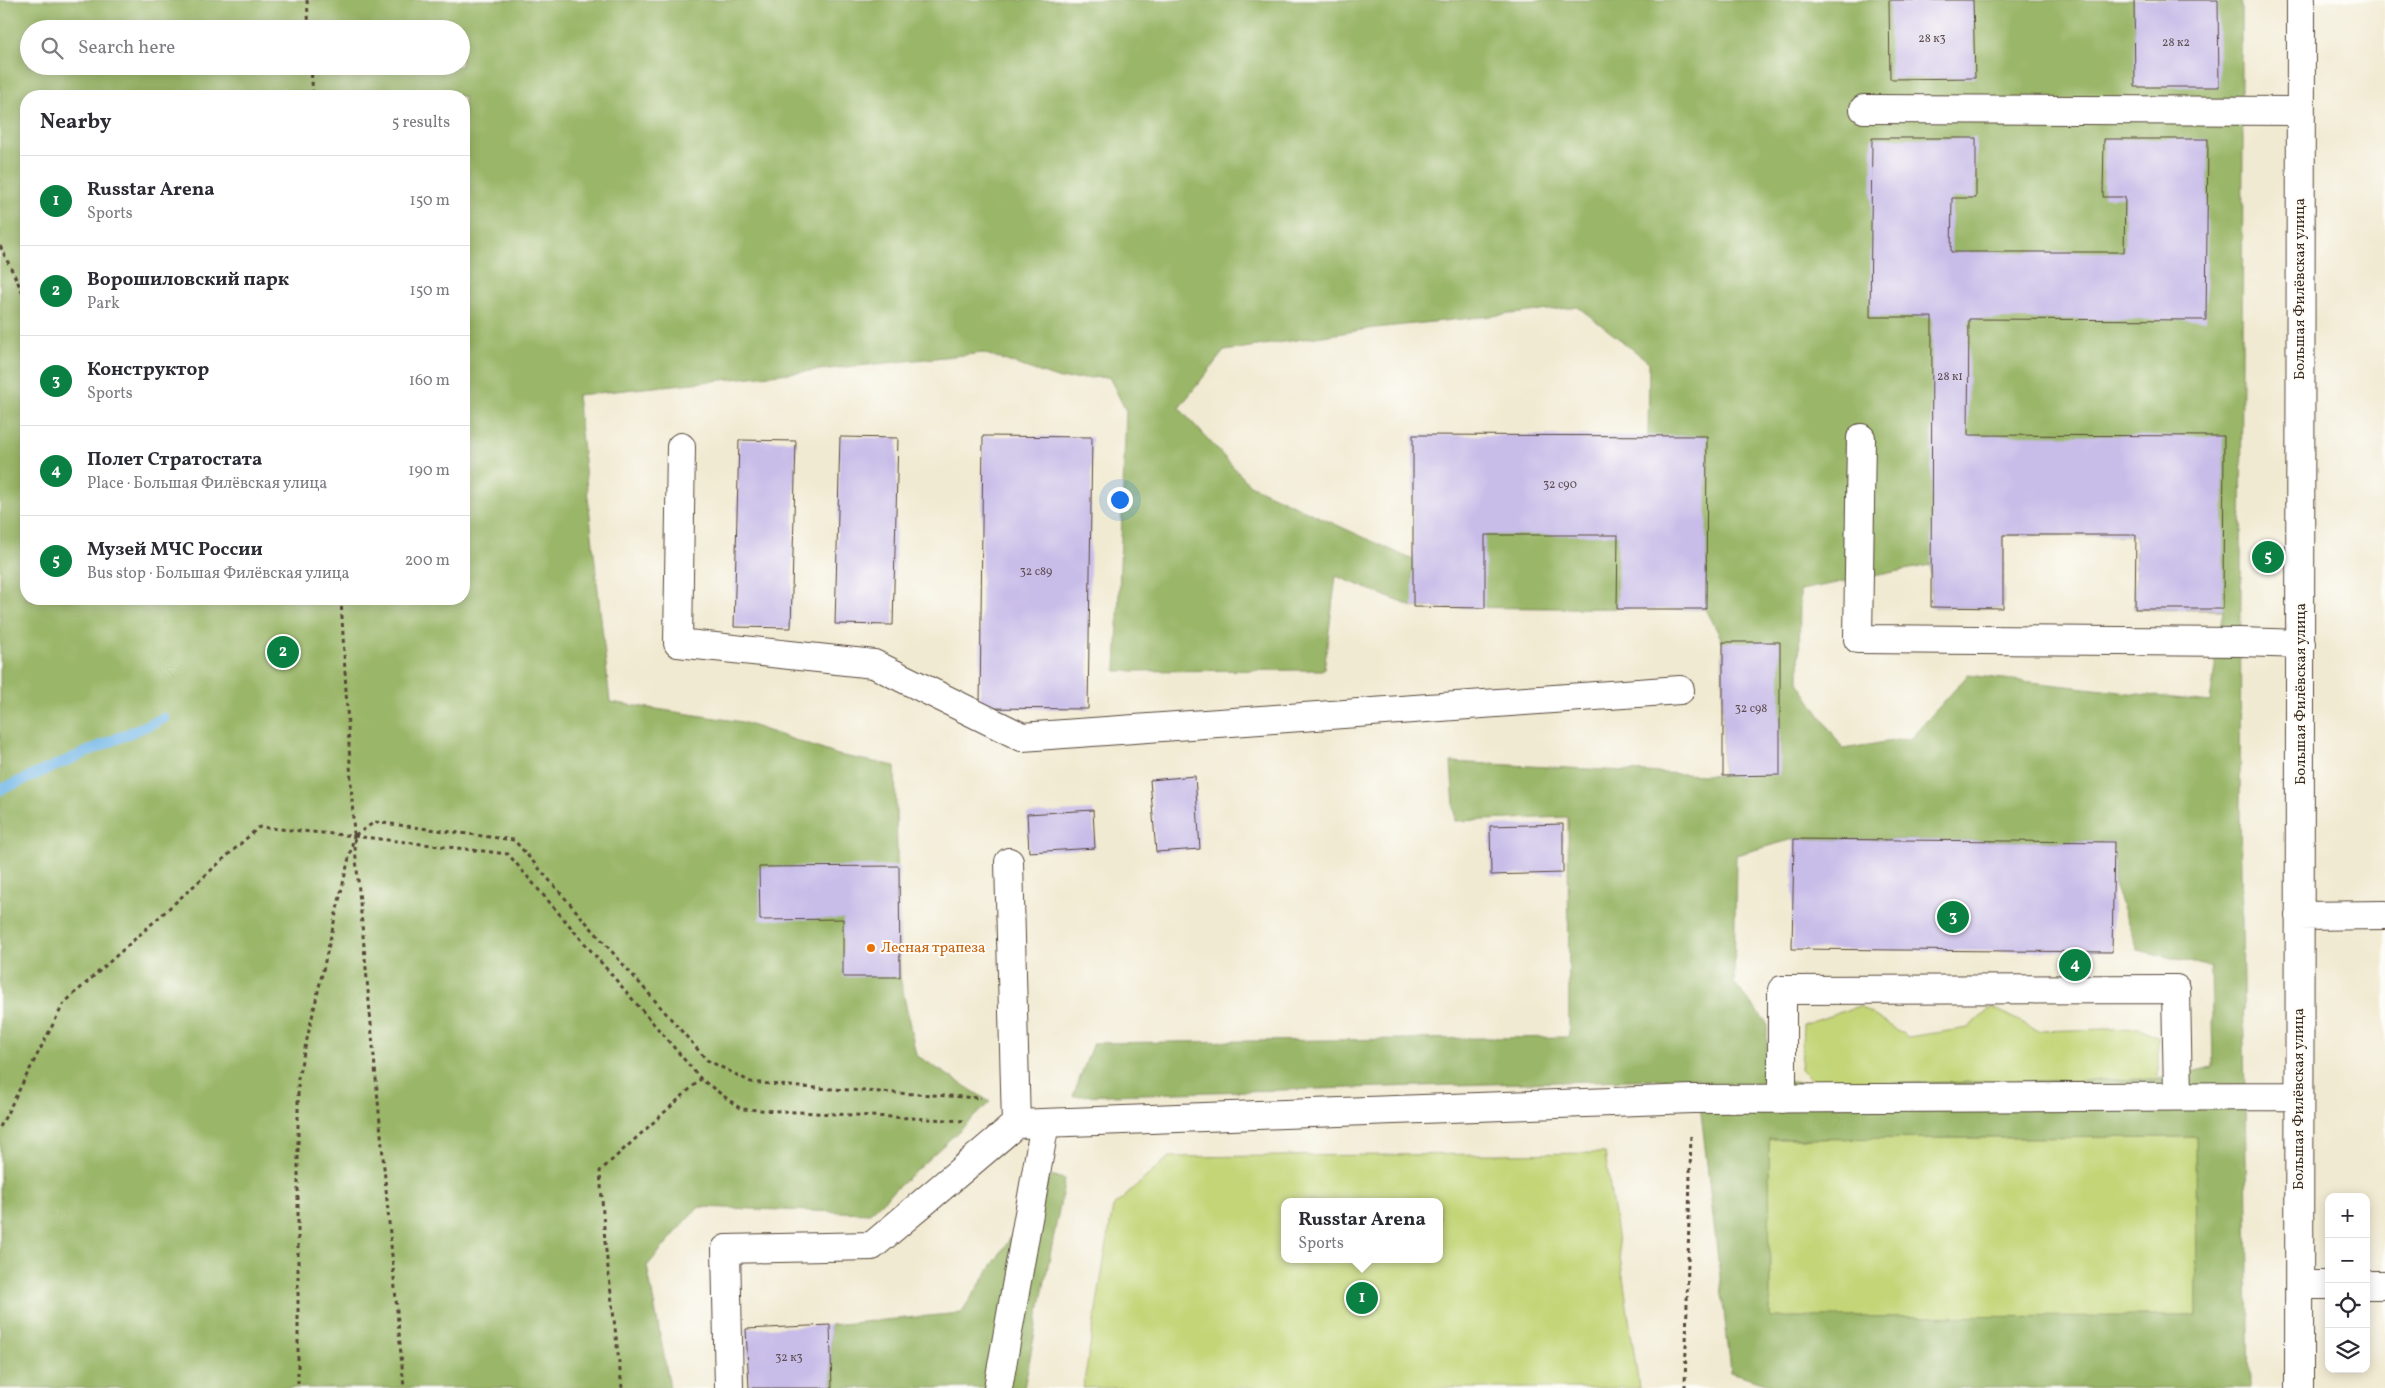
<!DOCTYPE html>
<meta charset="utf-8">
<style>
body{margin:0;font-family:Vollkorn,serif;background:#f7f7f7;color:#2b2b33}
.controls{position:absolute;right:15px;bottom:15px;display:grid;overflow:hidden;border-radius:10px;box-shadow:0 2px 12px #0003}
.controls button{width:45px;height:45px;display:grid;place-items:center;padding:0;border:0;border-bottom:1px solid #e1e1e2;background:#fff;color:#2b2b33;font:25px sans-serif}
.you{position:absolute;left:1119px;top:499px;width:18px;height:18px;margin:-12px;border:4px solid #fff;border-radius:50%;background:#1a73e8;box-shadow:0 0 0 8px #1a73e833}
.badge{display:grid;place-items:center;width:32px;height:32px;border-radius:50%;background:#0b8043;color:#fff;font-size:16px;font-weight:700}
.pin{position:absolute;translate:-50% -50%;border:2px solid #fff;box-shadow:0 1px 5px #0006}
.popup{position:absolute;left:1281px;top:1198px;width:162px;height:65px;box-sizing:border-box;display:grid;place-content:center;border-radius:10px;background:#fff;filter:drop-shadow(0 1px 4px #0005);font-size:16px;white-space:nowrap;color:#7c7c81}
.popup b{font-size:19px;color:#2b2b33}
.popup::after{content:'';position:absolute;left:50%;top:100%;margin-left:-10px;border:10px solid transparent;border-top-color:#fff}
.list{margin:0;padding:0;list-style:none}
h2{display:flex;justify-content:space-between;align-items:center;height:65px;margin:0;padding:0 20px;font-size:21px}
h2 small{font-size:16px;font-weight:400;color:#7c7c81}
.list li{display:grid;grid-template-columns:32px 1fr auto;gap:15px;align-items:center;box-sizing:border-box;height:90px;padding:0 20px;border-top:1px solid #e1e1e2}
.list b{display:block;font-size:19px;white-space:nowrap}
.list p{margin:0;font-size:16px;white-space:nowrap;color:#7c7c81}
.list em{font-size:16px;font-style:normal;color:#7c7c81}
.icon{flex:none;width:28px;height:28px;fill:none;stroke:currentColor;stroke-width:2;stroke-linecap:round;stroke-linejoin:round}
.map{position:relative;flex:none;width:2385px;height:1388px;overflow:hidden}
.search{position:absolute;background:#fff;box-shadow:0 2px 12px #0003;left:20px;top:20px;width:450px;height:55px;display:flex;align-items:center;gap:12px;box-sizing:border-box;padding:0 18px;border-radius:28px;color:#7c7c81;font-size:19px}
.panel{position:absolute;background:#fff;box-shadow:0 2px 12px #0003;left:20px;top:90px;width:450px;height:515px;border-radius:20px}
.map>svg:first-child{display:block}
.green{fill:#c3d577;stroke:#7f804a;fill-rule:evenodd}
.forest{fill:#9ab668;stroke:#6a7043;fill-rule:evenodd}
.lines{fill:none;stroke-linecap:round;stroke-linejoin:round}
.stream{stroke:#70b6e7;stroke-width:11}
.building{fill:#c8bce8}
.minor-casing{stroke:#564739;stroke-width:30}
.path{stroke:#564739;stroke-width:3;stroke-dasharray:4 4;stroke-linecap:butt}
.minor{stroke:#fff;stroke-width:28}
.food-dot{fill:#e8710a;stroke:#fdfcf7;stroke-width:2}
.labels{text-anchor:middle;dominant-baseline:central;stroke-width:4;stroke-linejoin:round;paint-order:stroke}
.number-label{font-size:12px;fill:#5e4e50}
.street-label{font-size:15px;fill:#3b2a1e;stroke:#fdfcf7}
.food-label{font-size:15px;fill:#c56008;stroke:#fdfcf7;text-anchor:start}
</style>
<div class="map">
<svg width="2385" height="1388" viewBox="0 0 2385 1388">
<rect width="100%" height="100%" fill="#fdfcf7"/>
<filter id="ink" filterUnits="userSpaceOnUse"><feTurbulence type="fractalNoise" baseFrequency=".02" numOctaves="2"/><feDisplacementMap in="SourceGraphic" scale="10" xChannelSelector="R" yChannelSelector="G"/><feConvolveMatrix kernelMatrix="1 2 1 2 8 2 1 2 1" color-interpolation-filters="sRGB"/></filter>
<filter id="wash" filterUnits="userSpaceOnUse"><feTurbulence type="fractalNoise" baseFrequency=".0096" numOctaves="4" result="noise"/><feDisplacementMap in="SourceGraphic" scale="20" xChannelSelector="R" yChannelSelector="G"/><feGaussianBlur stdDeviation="1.12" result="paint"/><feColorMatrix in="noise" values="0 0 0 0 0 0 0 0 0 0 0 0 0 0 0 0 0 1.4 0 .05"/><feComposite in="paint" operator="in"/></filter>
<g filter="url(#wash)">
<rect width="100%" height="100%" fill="#f1ead2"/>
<!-- green -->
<path class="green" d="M1859,1006L1908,1037L1968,1028L1992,1007L2038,1031L2140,1028L2158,1037V1079L1816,1085L1801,1070L1803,1025Z
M2197,1137V1316L1770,1318L1769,1139Z
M1605,1153L1639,1388H1083L1113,1207L1169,1157ZM1284,1202H1440V1259H1284Z"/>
<!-- forest -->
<path class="forest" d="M0,0H2241V87L2243,139L2240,812L2250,1388H1782L1731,1372L1697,1078L1073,1096L1093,1043L1569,1037L1568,817L1455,821L1451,762L1723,776V642L1706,609L1413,607L1336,576L1324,670L1116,671L1126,411L1109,377L1060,379L983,353L577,395L610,702L742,722L838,755L895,766L900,977L916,1055L990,1102L870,1213L698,1207L647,1266L670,1388H0ZM29,29H461V66H29ZM26,96H464V599H26ZM1578,307L1649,362L1648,436L1413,560L1250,485L1179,408L1224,351L1375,328ZM2003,535H2136L2135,609L2223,610L2210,702L1968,675L1911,738L1843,749L1799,684L1800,590L1931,565V607L2003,608ZM1794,839L2114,842V885L2138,950L2211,967L2213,1067L2158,1079L1816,1085L1767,1079V1023L1734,983L1736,855ZM2196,1137L2197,1316L1770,1317L1769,1139Z
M1043,1175L1065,1179L1024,1388H832L830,1325L961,1313L1026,1214Z"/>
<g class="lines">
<!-- stream -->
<path class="stream" d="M0,790L164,718"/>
</g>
<g id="blocks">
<!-- building -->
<path class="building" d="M1889,0H1973L1975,78L1890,79Z
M2134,0H2218L2219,87H2135Z
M1872,138H1976V198H1952L1951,252H2124L2125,197H2103L2104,139H2208L2206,320L1969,319L1968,435L2224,436L2223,609H2135L2136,535H2003V608L1931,607L1932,317H1870Z
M1413,435L1707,436L1706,609H1617L1618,535H1485V608L1413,607Z
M983,436L1092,437L1088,709L980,708Z
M840,437L898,438L893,625L835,624Z
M739,440L796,441L791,628L734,627Z
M1723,642H1780V775L1723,776Z
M1195,776L1200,849L1156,852L1150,780Z
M1093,810L1095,848L1029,852L1027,814Z
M1563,824V873L1491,875L1490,826Z
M1794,839L2114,842L2112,952L1792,949Z
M899,866L900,977H843V919L760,920L759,867Z
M830,1325L832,1388H749L746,1329Z"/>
</g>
</g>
<g filter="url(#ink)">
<use href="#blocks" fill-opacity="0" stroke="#564739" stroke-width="1"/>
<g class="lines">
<defs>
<path id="minor" d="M1864,109L2300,111
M1861,438L1858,639L2241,642L2301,644
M681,447L678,643L874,664L1022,737L1680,690
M1009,862L1016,1124L1692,1099L2299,1096
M2299,916L2385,915
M1782,1099V990L2176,989L2178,1096
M2300,1285H2329
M2366,1285H2385
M729,1388L726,1249L872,1246L1016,1124
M998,1388L1045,1123
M2299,1388L2301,0"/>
</defs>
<!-- minor casing -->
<use href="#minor" class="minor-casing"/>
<!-- path -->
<path class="path" d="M307,0L309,29
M311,66L313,96
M0,246L26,299
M335,599L341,603
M341,599L354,836L404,1388
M355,835L375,822L514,840L707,1060L751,1082L799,1087L981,1098
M354,836L508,854L701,1079L741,1109L966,1121
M0,1127L64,1003L259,827L354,836L298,1078V1388
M622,1388L605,1242L600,1171L701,1079
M1685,1388L1691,1132"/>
<!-- minor -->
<use href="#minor" class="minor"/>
</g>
</g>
<!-- markers -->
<circle class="food-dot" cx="871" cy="948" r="5"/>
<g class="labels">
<!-- number labels -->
<g class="number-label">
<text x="1932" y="39">28 к3</text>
<text x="2176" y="43">28 к2</text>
<text x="1950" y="377">28 к1</text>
<text x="1560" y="485">32 с90</text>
<text x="1036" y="572">32 с89</text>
<text x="1751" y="709">32 с98</text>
<text x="789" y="1358">32 к3</text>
</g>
<!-- street labels -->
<g class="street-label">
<text transform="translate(2300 289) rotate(-90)">Большая Филёвская улица</text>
<text transform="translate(2301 694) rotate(-90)">Большая Филёвская улица</text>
<text transform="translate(2299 1099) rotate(-90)">Большая Филёвская улица</text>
</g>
<!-- food labels -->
<g class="food-label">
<text x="881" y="948">Лесная трапеза</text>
</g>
</g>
</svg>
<div class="controls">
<button>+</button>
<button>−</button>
<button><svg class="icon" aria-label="locate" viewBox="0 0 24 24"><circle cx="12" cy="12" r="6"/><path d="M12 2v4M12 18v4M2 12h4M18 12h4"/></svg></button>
<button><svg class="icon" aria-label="layers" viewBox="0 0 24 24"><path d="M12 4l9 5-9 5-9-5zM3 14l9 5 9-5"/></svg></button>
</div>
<div class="you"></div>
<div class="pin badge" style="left:1362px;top:1298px">1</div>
<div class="popup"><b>Russtar Arena</b>Sports</div>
<div class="pin badge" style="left:283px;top:652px">2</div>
<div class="pin badge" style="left:1953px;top:917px">3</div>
<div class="pin badge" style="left:2075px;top:965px">4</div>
<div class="pin badge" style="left:2268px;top:557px">5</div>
<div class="search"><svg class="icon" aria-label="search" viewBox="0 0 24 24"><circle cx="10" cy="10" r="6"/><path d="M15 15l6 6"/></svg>Search here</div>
<section class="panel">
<h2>Nearby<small>5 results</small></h2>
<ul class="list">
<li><span class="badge">1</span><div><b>Russtar Arena</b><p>Sports</p></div><em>150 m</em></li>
<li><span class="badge">2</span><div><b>Ворошиловский парк</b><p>Park</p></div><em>150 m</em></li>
<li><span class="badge">3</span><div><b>Конструктор</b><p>Sports</p></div><em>160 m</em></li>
<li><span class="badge">4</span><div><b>Полет Стратостата</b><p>Place · Большая Филёвская улица</p></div><em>190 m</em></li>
<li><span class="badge">5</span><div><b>Музей МЧС России</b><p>Bus stop · Большая Филёвская улица</p></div><em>200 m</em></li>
</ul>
</section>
</div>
